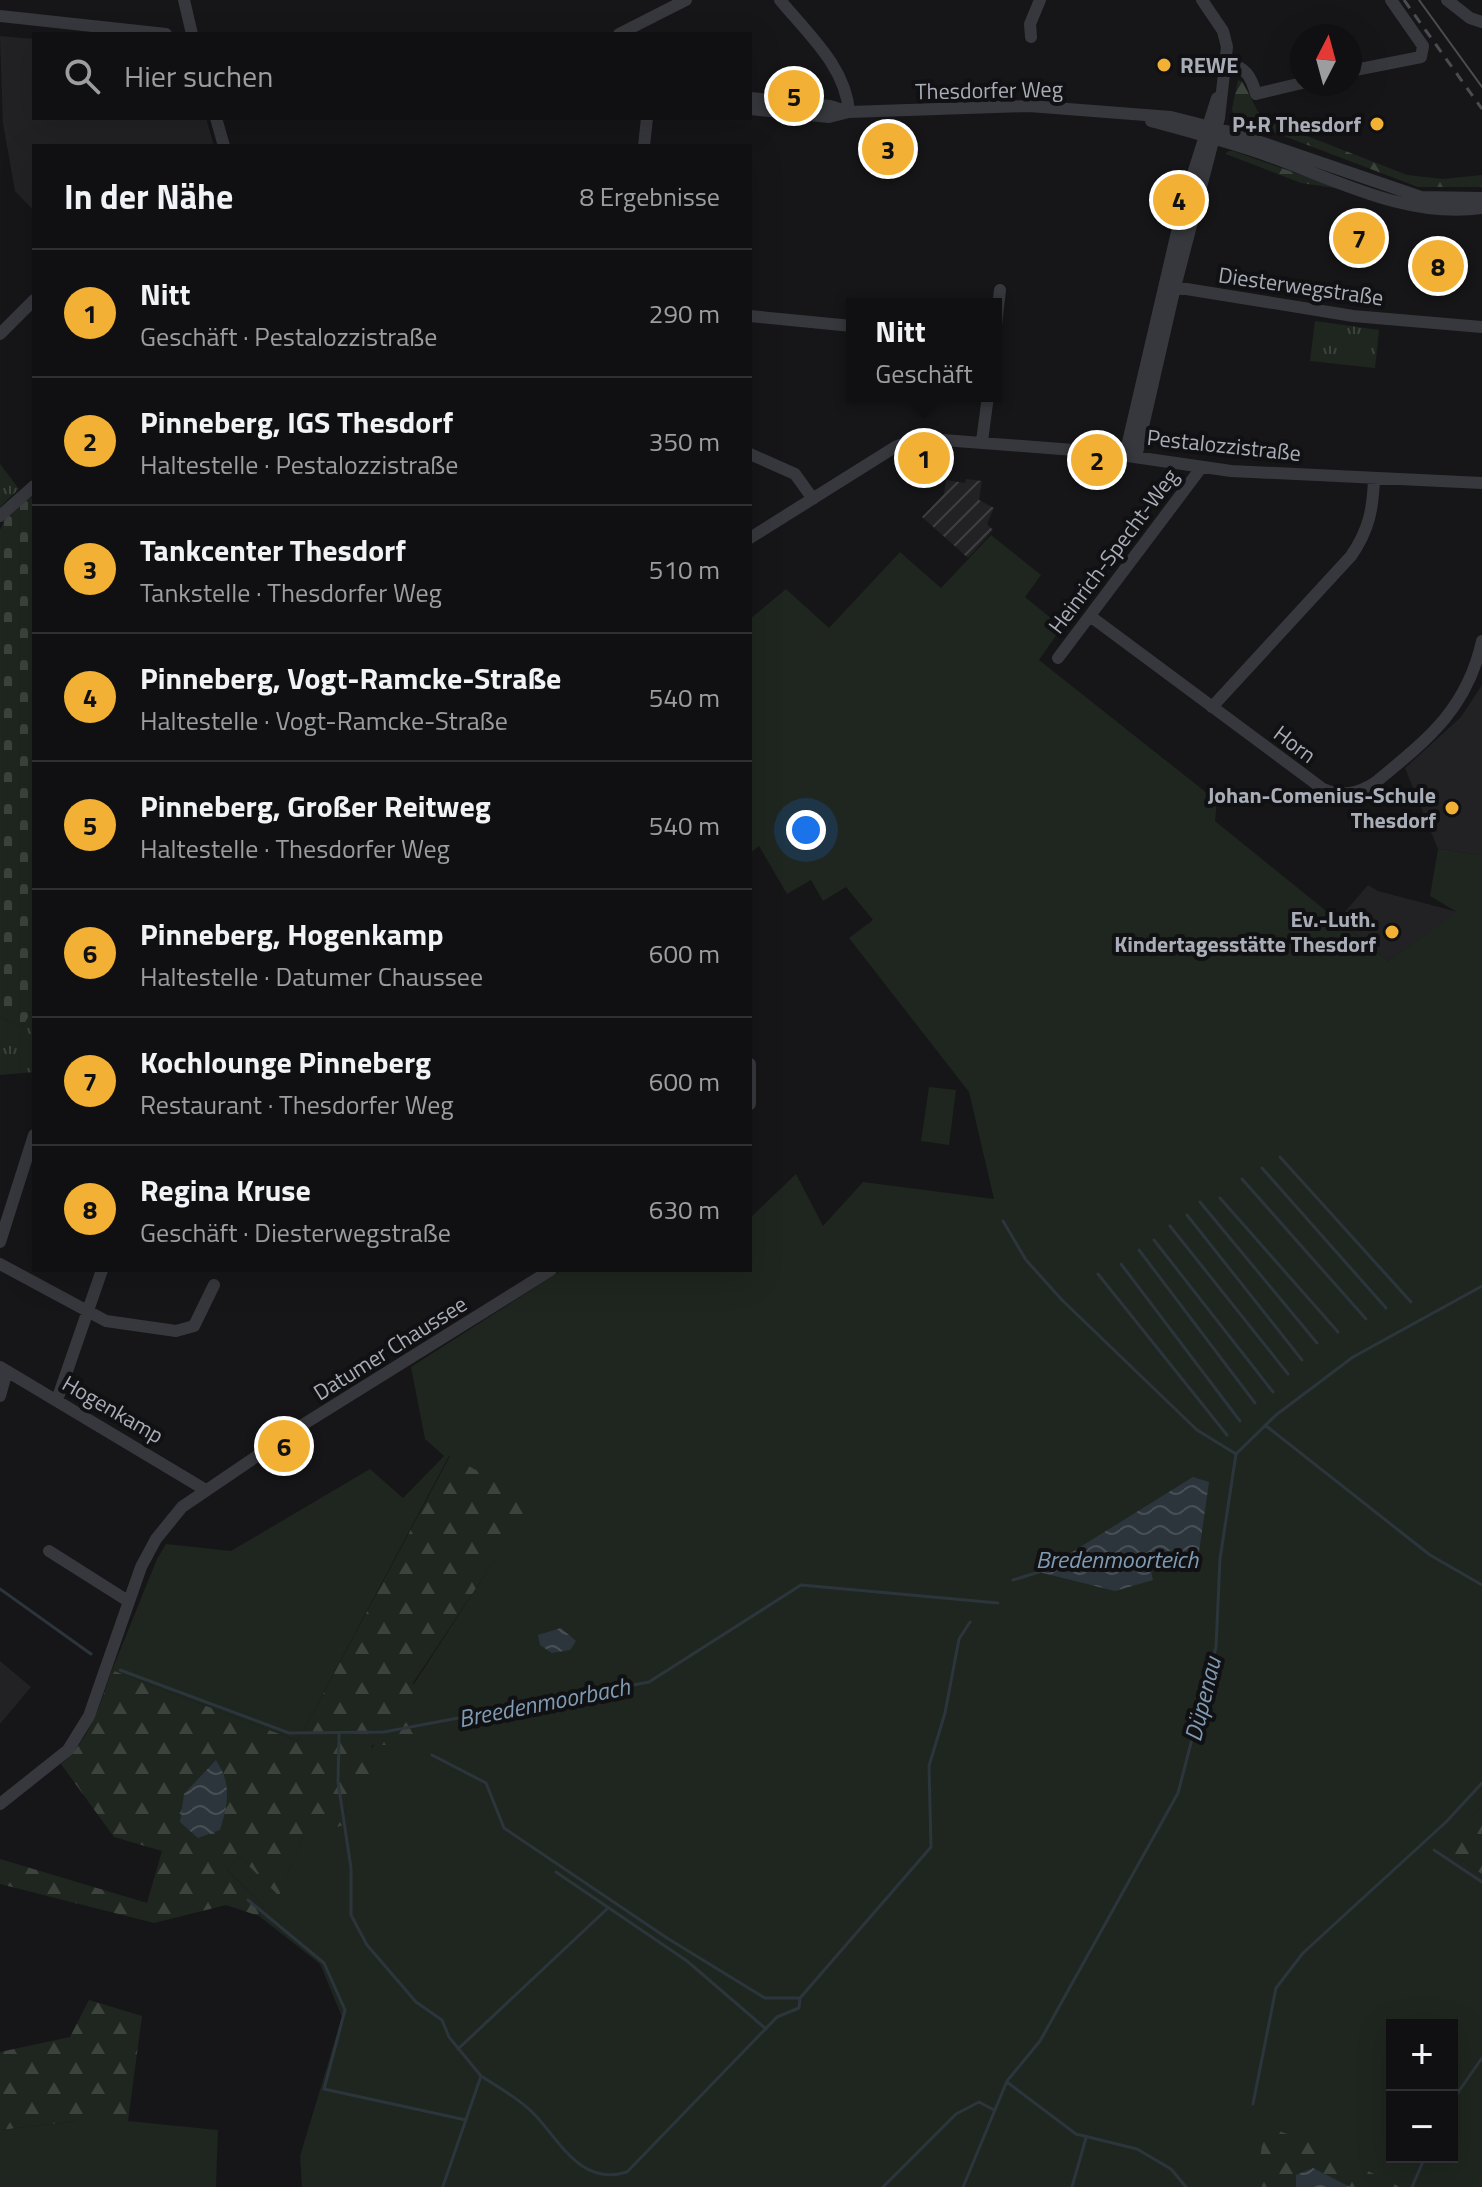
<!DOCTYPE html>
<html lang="de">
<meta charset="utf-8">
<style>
body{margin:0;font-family:"Titillium Web",sans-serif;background:#19191b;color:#f1f3f6}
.controls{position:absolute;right:24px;bottom:24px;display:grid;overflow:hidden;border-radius:0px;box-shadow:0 8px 32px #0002}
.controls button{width:72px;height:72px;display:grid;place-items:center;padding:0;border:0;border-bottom:2px solid #303032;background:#101012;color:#f1f3f6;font:40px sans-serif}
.compass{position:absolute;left:1290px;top:24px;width:72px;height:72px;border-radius:50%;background:#101012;box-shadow:0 8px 32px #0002;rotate:6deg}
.you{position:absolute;left:806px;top:830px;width:28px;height:28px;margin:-20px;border:6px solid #fff;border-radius:50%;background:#1a73e8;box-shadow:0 0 0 12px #1a73e833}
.badge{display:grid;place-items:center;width:52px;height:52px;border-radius:50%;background:#f2b134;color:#111;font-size:26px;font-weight:700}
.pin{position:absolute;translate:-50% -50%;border:4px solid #fff;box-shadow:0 2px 8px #0006}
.popup{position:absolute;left:846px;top:298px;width:156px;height:104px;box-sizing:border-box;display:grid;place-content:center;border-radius:0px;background:#101012;filter:drop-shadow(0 2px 6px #0005);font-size:26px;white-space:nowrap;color:#9c9d9f}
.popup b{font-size:30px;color:#f1f3f6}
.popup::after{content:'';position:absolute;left:50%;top:100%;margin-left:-16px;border:16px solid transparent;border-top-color:#101012}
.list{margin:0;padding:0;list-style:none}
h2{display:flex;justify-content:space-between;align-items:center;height:104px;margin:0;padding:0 32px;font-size:34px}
h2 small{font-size:26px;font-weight:400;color:#9c9d9f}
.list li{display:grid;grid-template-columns:52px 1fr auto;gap:24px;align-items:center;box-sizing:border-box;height:128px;padding:0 32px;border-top:2px solid #303032}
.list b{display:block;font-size:30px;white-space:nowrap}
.list p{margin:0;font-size:26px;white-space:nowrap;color:#9c9d9f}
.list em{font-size:26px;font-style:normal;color:#9c9d9f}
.icon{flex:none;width:44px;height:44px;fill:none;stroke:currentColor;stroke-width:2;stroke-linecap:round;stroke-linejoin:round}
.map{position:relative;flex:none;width:1482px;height:2187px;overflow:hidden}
.search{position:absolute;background:#101012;box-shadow:0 8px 32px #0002;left:32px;top:32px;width:720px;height:88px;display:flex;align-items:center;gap:20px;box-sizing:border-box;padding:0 28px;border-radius:0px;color:#9c9d9f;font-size:30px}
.panel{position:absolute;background:#101012;box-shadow:0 8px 32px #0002;left:32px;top:144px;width:720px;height:1128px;border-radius:0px}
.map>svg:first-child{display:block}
.built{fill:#222225}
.industrial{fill:url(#industrial-furrows)}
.grass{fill:#1e261f;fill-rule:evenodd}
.forest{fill:url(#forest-firs)}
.cemetery{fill:url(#cemetery-stones)}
.park{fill:url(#park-tufts)}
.water{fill:url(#water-waves)}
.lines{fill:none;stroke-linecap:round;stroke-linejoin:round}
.stream{stroke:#2c353c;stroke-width:3}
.minor{stroke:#37383d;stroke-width:12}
.tram{stroke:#4a4c52;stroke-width:2}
.rail{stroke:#4a4c52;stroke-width:3;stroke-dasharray:10 8;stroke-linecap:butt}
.poi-dot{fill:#f2b134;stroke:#111113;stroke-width:3}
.labels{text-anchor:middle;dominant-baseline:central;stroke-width:8;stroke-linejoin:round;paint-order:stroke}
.poi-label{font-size:22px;font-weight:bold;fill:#a8adb8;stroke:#111113;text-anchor:end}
.street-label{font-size:22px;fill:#a8adb8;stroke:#111113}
.water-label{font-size:24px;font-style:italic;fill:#7f9bb3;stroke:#111113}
</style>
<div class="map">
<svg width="1482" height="2187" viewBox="0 0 1482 2187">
<defs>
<pattern id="industrial-furrows" width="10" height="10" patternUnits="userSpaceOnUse" patternTransform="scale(2)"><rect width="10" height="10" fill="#222225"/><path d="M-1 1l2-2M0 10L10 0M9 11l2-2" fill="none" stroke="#3f3f43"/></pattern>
<pattern id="forest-firs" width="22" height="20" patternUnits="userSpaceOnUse" patternTransform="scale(2)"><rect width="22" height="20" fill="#1e261f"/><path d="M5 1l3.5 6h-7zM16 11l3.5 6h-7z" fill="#3c433d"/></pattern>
<pattern id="cemetery-stones" width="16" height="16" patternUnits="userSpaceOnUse" patternTransform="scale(2)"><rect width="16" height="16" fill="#1e261f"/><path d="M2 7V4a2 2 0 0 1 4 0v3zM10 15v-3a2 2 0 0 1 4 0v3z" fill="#3c433d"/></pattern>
<pattern id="park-tufts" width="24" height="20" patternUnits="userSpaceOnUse" patternTransform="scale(2)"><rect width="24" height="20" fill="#1e261f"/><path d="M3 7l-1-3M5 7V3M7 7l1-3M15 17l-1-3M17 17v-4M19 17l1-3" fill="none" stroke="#3c433d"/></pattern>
<pattern id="water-waves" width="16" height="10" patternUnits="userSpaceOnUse" patternTransform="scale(2)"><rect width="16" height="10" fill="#2c353c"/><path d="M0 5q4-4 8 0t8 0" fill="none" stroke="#485056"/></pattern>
</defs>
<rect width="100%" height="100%" fill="#161618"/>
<!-- built -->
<path class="built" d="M0,36L34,39V118H206L214,146H34V211L15,191L3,123Z
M1482,685V855L1438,849L1405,768L1461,717Z
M1368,885L1378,891L1458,912L1388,961L1338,920Z
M0,1661L31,1687L0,1724Z"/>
<!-- industrial -->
<path class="industrial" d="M966,479L982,481L979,500L994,508L987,524L993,530L968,558L922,517L944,494L946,480L965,483Z"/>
<!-- grass -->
<path class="grass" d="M991,535L1041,575L1025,597L1062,627L1039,660L1217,801L1215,821L1388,961L1457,912L1430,896L1438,849L1482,855V1807L1438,1844L1482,1874V2187H302L300,2156L342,2017L320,1964L259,1916L263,1905L227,1870L240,1857L279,1895L303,1836L344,1824L348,1785L533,1501L449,1456L298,1741L112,1670L157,1559L166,1544L231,1551L370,1469L403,1498L444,1456L425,1439L411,1367L562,1270H750V1218L796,1174L823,1226L863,1182L994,1199L969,1092L849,938L873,920L846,887L823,901L811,880L787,894L759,846L750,853V619L786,589L829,628L900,552L941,588ZM1392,2025H1452V2157H1392Z
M929,1087L956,1090L949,1145L921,1141Z
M77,2121H128L218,2130L216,2187H0V2130Z"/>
<!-- forest -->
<path class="forest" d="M1238,80L1243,82L1261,118L1407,175L1443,179L1482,175V187H1418L1234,117L1232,109Z
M1228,151H1233L1341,189L1301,183L1226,154Z
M450,1456L534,1501L413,1683L426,1745H372L370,1774L348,1785L344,1825L303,1836L279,1896L240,1857L227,1870L263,1905L259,1916L226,1905L154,1923L0,1884V1859L147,1903L162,1851L114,1837L61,1764C90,1740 100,1705 112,1670L298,1741Z
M1482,1807V1874L1437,1844Z
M89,2000L142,2016L128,2121H77L0,2130V2052L70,2037Z
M1265,2126L1312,2143L1400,2187H1350L1313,2168L1296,2175V2187H1262L1259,2165Z"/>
<!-- cemetery -->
<path class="cemetery" d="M34,495V1007L22,1028L0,1017V530L7,515Z"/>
<!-- park -->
<path class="park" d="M1315,321L1379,330L1375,368L1310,361Z
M0,464L19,489L0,507Z
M34,1007V1072L0,1075V1017L22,1028Z"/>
<!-- water -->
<path class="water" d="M1193,1477L1209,1482L1199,1552L1167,1551L1149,1562L1153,1580L1115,1591L1039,1572L1062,1565L1064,1557Z
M561,1628L576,1641L570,1650L552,1653L540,1645L538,1635Z
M216,1760C232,1784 228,1804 220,1830L198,1838L180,1822L184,1794Z
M1313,2168L1350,2187H1296V2175Z"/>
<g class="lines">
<!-- stream -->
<path class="stream" d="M1280,1157L1411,1302
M1262,1168L1386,1308
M1242,1179L1366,1319
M1220,1198L1338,1332
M1200,1202L1317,1343
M1187,1215L1302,1360
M1003,1221L1026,1260L1062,1300L1197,1430L1236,1454
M1170,1226L1288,1374
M1154,1240L1273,1392
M1139,1250L1255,1403
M1121,1264L1240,1421
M1098,1274L1227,1435
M1265,1425L1430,1555L1482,1585
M1013,1580L1039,1572
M0,1589L91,1654
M120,1670L289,1733L384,1732L649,1682L801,1585L998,1603
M339,1735L338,1782L351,1868V1915L367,1945L416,2002L442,2020L449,2037L481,2076L443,2186
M432,1755L486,1783L504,1828L667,1938L765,1998H800
M1434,1850L1482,1882
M556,1872L687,1961L766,2029
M248,1900L324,1963L345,2010L324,2089L466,2120
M458,2049L607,1909
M481,2076C498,2087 518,2098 532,2112C558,2137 579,2187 627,2172L777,2017L799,2008L800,1998L931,1847L929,1766L945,1713L959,1639L970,1622
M1007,2082L1076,2134L1137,2149L1171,2169L1186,2187
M1452,2101L1482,2058
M1253,2104L1276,1988L1303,1953L1446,1822L1482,1783
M883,2187L956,2114L979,2102L994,2110
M963,2187L1007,2081L1040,2041L1178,1793L1216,1647L1220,1559L1236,1454L1276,1415L1353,1357L1482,1286
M1072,2187L1086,2138
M1412,2187L1425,2157"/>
<!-- minor -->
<path class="minor" d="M184,0L192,34
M780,0C808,34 846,67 849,112
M1447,0L1470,18L1482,22
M0,16L166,34
M619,34L686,0
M1031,37L1030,24L1040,0
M1226,63C1246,67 1251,76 1256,94L1302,83
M1350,71L1421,57L1423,46L1391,0
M750,98L830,106L849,112
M750,109L829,117L849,112L1029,106L1171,117L1234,133L1421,197L1482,198
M216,118L224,146
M1151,121C1191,132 1230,142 1269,156C1336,180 1409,219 1482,208
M644,146L647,118
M1168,286L1353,316L1482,327
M750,316L852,326
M996,325L1000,290
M0,334L34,300
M982,441L988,396
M750,454L795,474L813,499
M1125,455L1184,202L1217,98
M1136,457L1175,287L1219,118L1227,47L1223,31L1202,0
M0,516L34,486
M750,538L895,447L917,438L1100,452L1231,471L1482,483
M1090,616L1323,789C1342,797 1358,794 1376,782C1428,739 1467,709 1482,641
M1058,658L1201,468
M1212,707L1351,556C1369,530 1373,509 1374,478
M750,1064V1104
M0,1242L34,1135
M0,1264L106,1321L176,1331L194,1326L214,1285
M0,1367L204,1489
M0,1396L7,1371
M57,1400L102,1270
M49,1551L128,1601
M0,1804L68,1750L89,1716L141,1567L156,1539L182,1507L304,1424L551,1270"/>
<!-- tram -->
<path class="tram" d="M1419,0L1482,87"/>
<!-- rail -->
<path class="rail" d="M1404,0L1482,109"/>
</g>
<!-- markers -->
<g class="poi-dot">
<circle cx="1164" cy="65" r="8"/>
<circle cx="1377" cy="124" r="8"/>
<circle cx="1452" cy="808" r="8"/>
<circle cx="1392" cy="932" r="8"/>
</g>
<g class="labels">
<!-- poi labels -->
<g class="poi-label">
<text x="1180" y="65" text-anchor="start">REWE</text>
<text x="1361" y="124">P+R Thesdorf</text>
<text x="1436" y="795">Johan-Comenius-Schule<tspan x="1436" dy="25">Thesdorf</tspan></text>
<text x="1376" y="919">Ev.-Luth.<tspan x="1376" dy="25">Kindertagesstätte Thesdorf</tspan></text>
</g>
<!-- street labels -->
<g class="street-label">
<text transform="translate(989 90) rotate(-1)">Thesdorfer Weg</text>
<text transform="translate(1301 286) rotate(8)">Diesterwegstraße</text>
<text transform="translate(1224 445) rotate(6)">Pestalozzistraße</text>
<text transform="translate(1113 551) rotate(-53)">Heinrich-Specht-Weg</text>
<text transform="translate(1295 744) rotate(37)">Horn</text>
<text transform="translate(390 1348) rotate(-32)">Datumer Chaussee</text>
<text transform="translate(113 1409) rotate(30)">Hogenkamp</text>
</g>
<!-- water labels -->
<g class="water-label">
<text x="1117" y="1559">Bredenmoorteich</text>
<text transform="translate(1202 1699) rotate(-76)">Düpenau</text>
<text transform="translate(544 1702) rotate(-11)">Breedenmoorbach</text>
</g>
</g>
</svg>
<div class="controls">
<button>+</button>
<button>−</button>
</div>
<svg class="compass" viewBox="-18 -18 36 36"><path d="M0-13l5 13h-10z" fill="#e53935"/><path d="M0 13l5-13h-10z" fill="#9c9d9f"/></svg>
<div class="you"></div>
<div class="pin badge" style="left:924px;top:458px">1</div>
<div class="popup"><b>Nitt</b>Geschäft</div>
<div class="pin badge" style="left:1097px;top:460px">2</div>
<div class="pin badge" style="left:888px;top:149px">3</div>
<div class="pin badge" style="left:1179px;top:200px">4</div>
<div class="pin badge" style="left:794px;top:96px">5</div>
<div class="pin badge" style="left:284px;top:1446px">6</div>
<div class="pin badge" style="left:1359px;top:238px">7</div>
<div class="pin badge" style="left:1438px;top:266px">8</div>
<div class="search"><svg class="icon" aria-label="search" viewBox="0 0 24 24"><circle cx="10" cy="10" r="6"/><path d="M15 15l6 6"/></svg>Hier suchen</div>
<section class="panel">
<h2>In der Nähe<small>8 Ergebnisse</small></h2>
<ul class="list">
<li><span class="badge">1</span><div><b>Nitt</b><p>Geschäft · Pestalozzistraße</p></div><em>290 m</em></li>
<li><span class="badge">2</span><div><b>Pinneberg, IGS Thesdorf</b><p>Haltestelle · Pestalozzistraße</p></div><em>350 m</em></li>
<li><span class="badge">3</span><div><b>Tankcenter Thesdorf</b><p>Tankstelle · Thesdorfer Weg</p></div><em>510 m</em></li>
<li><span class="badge">4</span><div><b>Pinneberg, Vogt-Ramcke-Straße</b><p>Haltestelle · Vogt-Ramcke-Straße</p></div><em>540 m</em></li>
<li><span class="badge">5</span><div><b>Pinneberg, Großer Reitweg</b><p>Haltestelle · Thesdorfer Weg</p></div><em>540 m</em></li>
<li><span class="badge">6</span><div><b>Pinneberg, Hogenkamp</b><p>Haltestelle · Datumer Chaussee</p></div><em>600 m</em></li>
<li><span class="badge">7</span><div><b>Kochlounge Pinneberg</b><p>Restaurant · Thesdorfer Weg</p></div><em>600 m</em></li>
<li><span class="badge">8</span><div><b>Regina Kruse</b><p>Geschäft · Diesterwegstraße</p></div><em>630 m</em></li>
</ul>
</section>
</div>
